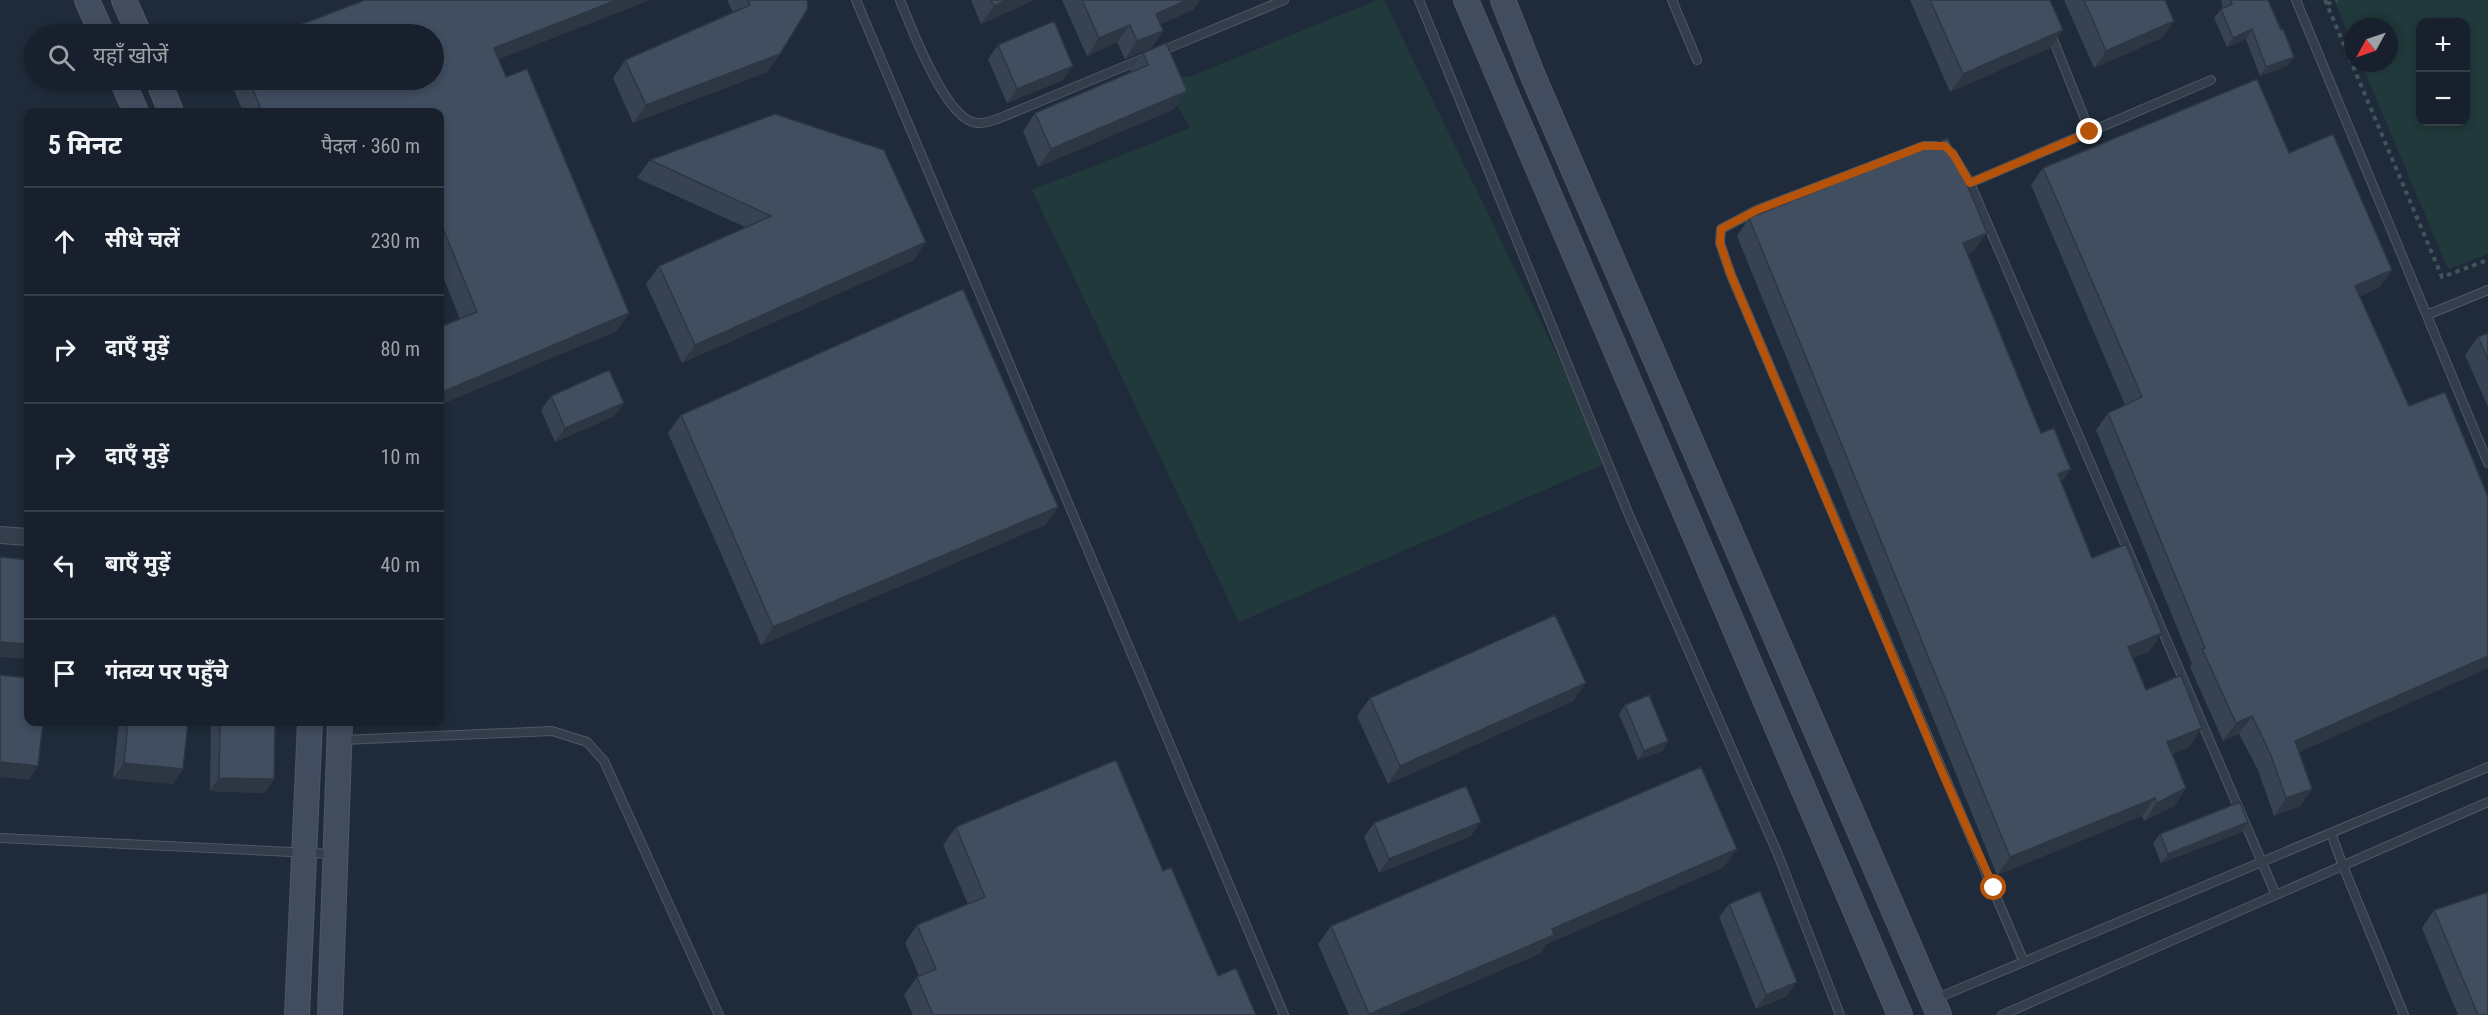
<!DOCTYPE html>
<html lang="hi">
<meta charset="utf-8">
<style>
body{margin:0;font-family:"Roboto Condensed","Noto Sans Devanagari",sans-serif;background:#202834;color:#f1f3f6}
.controls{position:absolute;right:18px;top:18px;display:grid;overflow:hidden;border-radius:12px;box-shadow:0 3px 9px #0003}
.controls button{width:54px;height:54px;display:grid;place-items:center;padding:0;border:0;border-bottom:2px solid #363e48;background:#17202c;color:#f1f3f6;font:30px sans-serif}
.compass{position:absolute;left:2344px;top:18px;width:54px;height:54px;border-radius:50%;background:#17202c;box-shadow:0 3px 9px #0003;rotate:230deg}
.stop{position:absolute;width:18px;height:18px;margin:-14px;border:4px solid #b45309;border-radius:50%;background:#fff}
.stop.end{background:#b45309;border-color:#fff;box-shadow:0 2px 6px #0008}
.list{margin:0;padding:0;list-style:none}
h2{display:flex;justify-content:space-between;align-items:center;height:78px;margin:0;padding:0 24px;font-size:26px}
h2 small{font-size:20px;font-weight:400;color:#9ea3a9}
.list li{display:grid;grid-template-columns:39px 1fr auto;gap:18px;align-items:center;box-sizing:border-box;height:108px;padding:0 24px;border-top:2px solid #363e48}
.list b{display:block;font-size:22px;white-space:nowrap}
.list em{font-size:20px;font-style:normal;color:#9ea3a9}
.icon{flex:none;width:33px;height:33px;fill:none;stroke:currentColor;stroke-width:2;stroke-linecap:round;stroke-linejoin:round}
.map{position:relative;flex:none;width:2488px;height:1015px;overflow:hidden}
.search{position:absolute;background:#17202c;box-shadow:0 3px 9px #0003;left:24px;top:24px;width:420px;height:66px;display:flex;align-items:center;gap:15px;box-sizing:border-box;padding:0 21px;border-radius:33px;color:#9ea3a9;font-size:22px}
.panel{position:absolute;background:#17202c;box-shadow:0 3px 9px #0003;left:24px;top:108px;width:420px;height:618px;border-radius:12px}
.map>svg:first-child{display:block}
.green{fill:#21393b;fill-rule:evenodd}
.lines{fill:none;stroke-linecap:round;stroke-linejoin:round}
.lane-casing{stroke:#4e5865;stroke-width:10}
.street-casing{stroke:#4e5865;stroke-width:18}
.secondary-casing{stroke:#4e5865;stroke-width:26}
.path{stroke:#3f5659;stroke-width:4;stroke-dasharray:4.5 4.5;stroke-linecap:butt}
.lane{stroke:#333d4b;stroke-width:8}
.street{stroke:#333d4b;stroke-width:16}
.secondary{stroke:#414c5e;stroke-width:24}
.wall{fill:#374353}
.shaded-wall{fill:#2d3743}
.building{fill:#404e60;stroke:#2d3743;stroke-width:1.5}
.route{stroke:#b45309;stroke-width:8}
</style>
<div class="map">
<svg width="2488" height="1015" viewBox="0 0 2488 1015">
<rect width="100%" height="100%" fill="#1f2b3a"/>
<!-- green -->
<path class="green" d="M1377,0H1384L1609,462L1239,622L1032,190L1190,128L1159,73L1189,77Z
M2334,0H2488V254L2448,269L2361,63H2389V27H2353V45ZM2420,22H2466V122H2420Z"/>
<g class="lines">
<defs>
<path id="lane" d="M856,0L1284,1015
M900,0C911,27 946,121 977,123C984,124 994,120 1000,118L1147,57
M1419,0L1629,515L1777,852L1840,1015
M1672,0L1697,60
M2296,0L2488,463
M2051,34L2090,132
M1159,52L1284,0
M1937,146H1924L1757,210L1721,229L1720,243L1731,275L2024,962
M1952,153L1970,183L2276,895
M1970,183L2211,80
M2427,315L2488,290
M343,740L552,731L587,742L604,761L719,1015
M2331,833L2343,866L2404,1015
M0,838L332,854
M1935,999L2488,767
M2002,1015L2488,802"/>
<path id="street" d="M0,535L28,537"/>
<path id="secondary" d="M87,0L102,34
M124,0L139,34
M1466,0L1900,1015
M1503,0L1533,76L1939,1015
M122,80L136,112
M158,80L171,112
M297,1015L310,722
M330,1015L340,722"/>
</defs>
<!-- lane casing -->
<use href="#lane" class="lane-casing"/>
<!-- street casing -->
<use href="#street" class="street-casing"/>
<!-- secondary casing -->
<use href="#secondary" class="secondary-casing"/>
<!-- path -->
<path class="path" d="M2325,0L2442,277L2488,260
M2327,4L2337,0"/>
<!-- lane -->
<use href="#lane" class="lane"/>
<!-- street -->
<use href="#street" class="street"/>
<!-- secondary -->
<use href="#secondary" class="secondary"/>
</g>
<!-- wall -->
<path class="wall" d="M727,0H807L780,54L767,72L633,123L613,78L625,60L733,12Z
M971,0H1032L1030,2L981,24Z
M1062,0H1200L1193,10L1161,24L1163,31L1151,48L1125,59L1117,42L1087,56Z
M1910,0H2050V48L1950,92Z
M2064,0H2165L2174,21L2162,38L2094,68Z
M2221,0H2268L2287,66L2260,76L2246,39L2227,47L2214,18L2221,9L2223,8Z
M998,45L1063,80L1007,103L988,59Z
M1143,53L1187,91L1174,109L1038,167L1023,131L1035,113L1131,72L1130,71Z
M499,59L506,77L629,313L617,331L460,319L440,269V112H243L230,80H434Z
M2289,153L2380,287L2360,296L2409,406L2488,497V668L2299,752L2312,789L2300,806L2274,816L2258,770L2239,734L2223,741L2190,667L2192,664L2096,430L2108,413L2125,405L2031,185L2043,168Z
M650,160L914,260L682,363L646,284L659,266L745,227L637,178Z
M1749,218L1974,251L1968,254L2041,433L2071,469L2061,482L2092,558L2150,651L2133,658L2146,690L2190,746L2172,754L2186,788L2174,806L2144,821L2142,816L1997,875L1737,236Z
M2488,333V407L2465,355L2478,337Z
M551,396L624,403L614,416L555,442L541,410Z
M681,415L1058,507L1045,525L761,645L668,433Z
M1370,698L1573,701L1388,784L1357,716Z
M1625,705L1668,741L1662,751L1638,760L1619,714Z
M119,722H188L183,769L173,784L113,778Z
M211,722H275L274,779L265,793L210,791Z
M2248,822L2242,832L2161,863L2153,843L2160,834Z
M1374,823L1471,836L1379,873L1364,837Z
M956,827L1163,871L1218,976L1256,1015H913L904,995L917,977L919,976L905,943L917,925L968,904L943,845Z
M1724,867L1547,944L1541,953L1396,1015H1349L1318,944L1331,926Z
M1729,904L1787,996L1756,1009L1719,917Z
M2434,910L2488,1015H2458L2422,928Z"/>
<!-- shaded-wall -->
<path class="shaded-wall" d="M617,0H650L482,66L494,48Z
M1007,0H1032L1030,2L981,24L994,6Z
M1187,0H1200L1193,10L1143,32L1156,14Z
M2174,21L2162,38L2094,68L2106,51Z
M1130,25L1117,42L1087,56L1099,38Z
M2252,29L2246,39L2227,47L2233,38Z
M2063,30L2050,48L1950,92L1963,74Z
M1163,31L1151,48L1125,59L1137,41Z
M780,54L767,72L633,123L646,105Z
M2294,57L2287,66L2260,76L2266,67Z
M1073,66L1063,80L1007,103L1017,89Z
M1187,91L1174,109L1038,167L1051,149Z
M1987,233L1974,251L1951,261L1963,243Z
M926,242L914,260L682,363L695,345Z
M2392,270L2380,287L2343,303L2355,286Z
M629,313L617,331L440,405V393Z
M624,403L614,416L555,442L565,428Z
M2071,469L2058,487V474Z
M1058,507L1045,525L761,645L773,627Z
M2162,633L2150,651L2116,665L2128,647Z
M0,642L28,644V659L0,657Z
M2488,656V668L2283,759L2295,741Z
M1586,683L1573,701L1388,784L1400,766Z
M2252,716L2239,734L2223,741L2236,723Z
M2202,728L2190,746L2155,760L2167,742Z
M1668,741L1662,751L1638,760L1644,751Z
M0,762L38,766L29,780L0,777Z
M124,763L183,769L173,784L113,778Z
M219,778L274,779L265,793L210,791Z
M2186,788L2174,806L2144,821L2157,803Z
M2312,789L2300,806L2274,816L2286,798Z
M2155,798L2142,816L1997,875L2010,857Z
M1481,822L1471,836L1379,873L1389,859Z
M2248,822L2242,832L2161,863L2168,854Z
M1737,849L1724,867L1547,944L1541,953L1396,1015H1368L1552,929Z
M1797,982L1787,996L1756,1009L1766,995Z"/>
<!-- building -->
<path class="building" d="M365,0H617L494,48L506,77L527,69L629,313L440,393V327L477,312L440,221V112H262L249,80H434V34H276Z
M748,0H807L808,8L780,54L646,105L625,60L750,5Z
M991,0H1007L994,6Z
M1082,0H1187L1156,14L1163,31L1137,41L1130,25L1099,38Z
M1930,0H2050L2063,30L1963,74Z
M2084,0H2165L2174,21L2106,51Z
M2231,0H2268L2281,30L2283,29L2294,57L2266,67L2252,29L2233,38L2221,9L2232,4Z
M1054,21L1073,66L1017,89L998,45Z
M1166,43L1187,91L1051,149L1035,113L1148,65L1143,53Z
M2257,79L2289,153L2333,134L2392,270L2355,286L2409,406L2445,392L2488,497V656L2295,741L2312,789L2286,798L2270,753L2252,716L2236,723L2202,649L2205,648L2108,413L2142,397L2043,168Z
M775,114L884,150L926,242L695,345L659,266L771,216L650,160Z
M1948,138L1987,233L1963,243L2041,433L2054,428L2066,458L2071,469L2058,474L2092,558L2126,544L2162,633L2128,647L2146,690L2181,675L2202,728L2167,742L2186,788L2157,803L2155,798L2010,857L1749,218Z
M963,289L1058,507L773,627L681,415Z
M2488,333V360L2478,337Z
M609,370L624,403L565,428L551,396Z
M0,557L28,560V644L0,642Z
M1555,615L1586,683L1400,766L1370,698Z
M0,675L28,678V722H43L38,766L0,762Z
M1649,695L1668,741L1644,751L1625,705Z
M128,722H188L183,769L124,763Z
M220,722H275L274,779L219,778Z
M1116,760L1163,871L1171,867L1218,976L1236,968L1256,1015H933L917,977L936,969L917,925L985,897L956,827Z
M1701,767L1737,849L1552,929L1554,935L1369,1014L1331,926Z
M1466,786L1481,822L1389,859L1374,823Z
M2240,802L2248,822L2168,854L2160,834Z
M1760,891L1797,982L1766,995L1729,904Z
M2488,892V1015H2478L2434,910Z"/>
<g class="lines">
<!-- route -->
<path class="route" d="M1994,888L1942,772L1731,275L1720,243L1721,229L1757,210L1923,146H1945L1953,154L1970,183L2090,132"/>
</g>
</svg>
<div class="controls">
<button>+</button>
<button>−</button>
</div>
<svg class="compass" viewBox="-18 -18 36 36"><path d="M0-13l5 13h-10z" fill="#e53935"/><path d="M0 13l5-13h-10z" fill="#9ea3a9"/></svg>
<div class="stop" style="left:1994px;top:888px"></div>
<div class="stop end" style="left:2090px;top:132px"></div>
<div class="search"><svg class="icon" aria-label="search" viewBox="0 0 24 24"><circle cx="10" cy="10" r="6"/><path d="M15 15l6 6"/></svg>यहाँ खोजें</div>
<section class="panel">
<h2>5 मिनट<small>पैदल · 360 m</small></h2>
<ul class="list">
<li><svg class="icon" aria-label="ahead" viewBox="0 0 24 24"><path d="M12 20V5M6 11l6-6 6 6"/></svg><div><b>सीधे चलें</b></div><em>230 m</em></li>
<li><svg class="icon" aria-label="right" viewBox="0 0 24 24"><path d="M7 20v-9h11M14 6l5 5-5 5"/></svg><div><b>दाएँ मुड़ें</b></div><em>80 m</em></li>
<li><svg class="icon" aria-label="right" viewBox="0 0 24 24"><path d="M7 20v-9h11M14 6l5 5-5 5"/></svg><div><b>दाएँ मुड़ें</b></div><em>10 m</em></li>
<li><svg class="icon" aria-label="left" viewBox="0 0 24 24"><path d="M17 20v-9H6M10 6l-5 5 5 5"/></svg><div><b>बाएँ मुड़ें</b></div><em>40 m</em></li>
<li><svg class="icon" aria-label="arrive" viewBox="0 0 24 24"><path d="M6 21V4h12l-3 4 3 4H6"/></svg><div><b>गंतव्य पर पहुँचे</b></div></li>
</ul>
</section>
</div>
